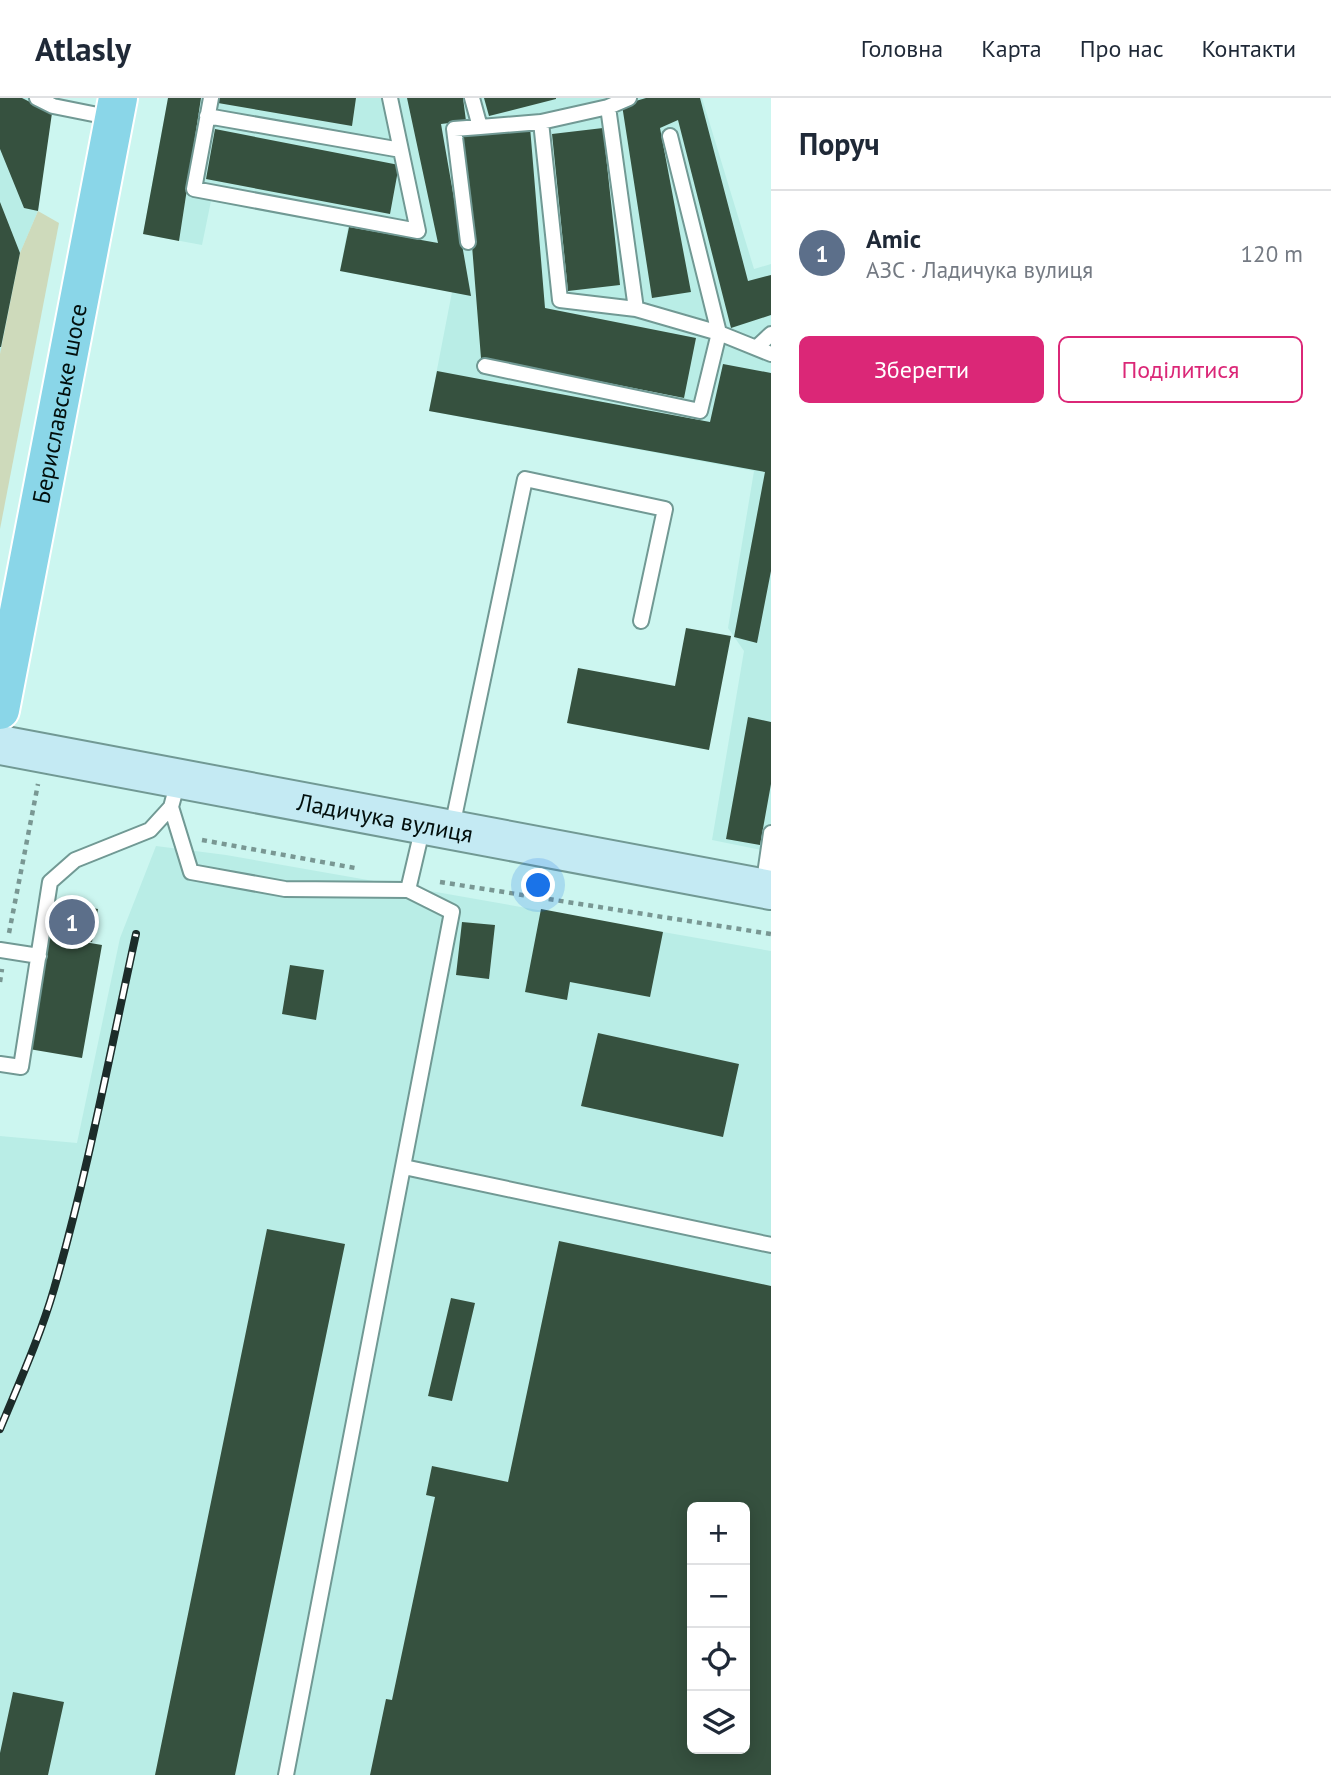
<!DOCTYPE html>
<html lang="uk">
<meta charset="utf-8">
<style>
body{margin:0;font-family:"PT Sans",sans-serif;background:#f2f2f3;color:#1f2937}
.controls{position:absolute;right:21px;bottom:21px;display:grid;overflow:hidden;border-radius:10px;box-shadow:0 4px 18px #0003}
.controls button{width:63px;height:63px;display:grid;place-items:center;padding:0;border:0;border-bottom:2px solid #e0e1e3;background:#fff;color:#1f2937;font:35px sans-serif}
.you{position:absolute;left:539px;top:788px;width:24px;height:24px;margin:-18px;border:5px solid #fff;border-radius:50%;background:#1a73e8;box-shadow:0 0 0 10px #1a73e833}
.badge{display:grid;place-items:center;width:46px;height:46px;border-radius:50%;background:#db2777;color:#fff;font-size:23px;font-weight:700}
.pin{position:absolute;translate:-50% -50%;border:4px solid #fff;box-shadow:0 2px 7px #0006}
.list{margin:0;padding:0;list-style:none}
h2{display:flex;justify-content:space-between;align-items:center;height:91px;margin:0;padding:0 28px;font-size:30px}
h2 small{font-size:23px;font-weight:400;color:#747a83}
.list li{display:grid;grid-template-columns:46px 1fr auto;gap:21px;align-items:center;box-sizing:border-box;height:126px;padding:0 28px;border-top:2px solid #e0e1e3}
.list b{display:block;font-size:26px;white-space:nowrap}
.list p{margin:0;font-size:23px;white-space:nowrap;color:#747a83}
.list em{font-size:23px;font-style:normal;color:#747a83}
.actions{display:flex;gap:14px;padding:21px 28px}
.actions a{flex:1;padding:16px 0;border:2px solid #db2777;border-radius:10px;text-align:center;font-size:24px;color:#db2777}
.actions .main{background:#db2777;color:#fff}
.icon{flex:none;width:38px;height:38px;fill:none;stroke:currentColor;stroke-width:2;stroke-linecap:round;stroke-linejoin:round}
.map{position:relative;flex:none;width:771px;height:1677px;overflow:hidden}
header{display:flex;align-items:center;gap:42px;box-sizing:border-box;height:98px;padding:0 35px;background:#fff;border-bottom:2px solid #e0e1e3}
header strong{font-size:33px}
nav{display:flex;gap:38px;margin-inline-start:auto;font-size:24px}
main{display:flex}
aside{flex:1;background:#fff}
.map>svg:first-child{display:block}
.built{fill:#b9ede6;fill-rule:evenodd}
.green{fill:#cedabb}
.building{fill:#36513f;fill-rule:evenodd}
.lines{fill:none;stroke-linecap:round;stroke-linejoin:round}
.lane-casing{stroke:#719994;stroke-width:18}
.secondary-casing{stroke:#719994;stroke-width:42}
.primary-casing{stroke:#fff;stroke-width:42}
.path{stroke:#799793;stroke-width:4.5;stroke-dasharray:5 5;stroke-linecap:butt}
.lane{stroke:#fff;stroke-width:14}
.secondary{stroke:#c4eaf3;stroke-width:38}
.primary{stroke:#8ad6e8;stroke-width:38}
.rail-casing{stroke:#1c2c2a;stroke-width:8}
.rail{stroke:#fff;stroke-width:5;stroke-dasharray:16;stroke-linecap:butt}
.labels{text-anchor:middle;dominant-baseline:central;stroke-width:7;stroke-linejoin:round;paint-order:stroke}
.street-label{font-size:24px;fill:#020f0d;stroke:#fff}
</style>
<header>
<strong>Atlasly</strong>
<nav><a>Головна</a><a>Карта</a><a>Про нас</a><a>Контакти</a></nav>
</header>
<main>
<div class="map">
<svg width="771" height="1677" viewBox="0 0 771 1677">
<rect width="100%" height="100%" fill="#ccf6f0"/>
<!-- built -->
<path class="built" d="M0,0H53L38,113L20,155L0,256Z
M168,0H702L754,171L771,166V754L712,742L744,553L728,530L754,373L429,313L452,194L340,173L348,129L211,103L202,147L143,136Z
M156,748L226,757L771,853V1677H0V1038L77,1045L120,840ZM692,1409H745V1651H692Z"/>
<!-- green -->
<path class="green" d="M38,113L59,125L0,431V256L20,155Z"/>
<!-- building -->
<path class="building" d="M0,0H22L52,15L38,113L24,110L0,51Z
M168,0H201L179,143L143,136Z
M219,0H356L352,28L218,5Z
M407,0H463L466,23L441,26L471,198L340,173L349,129L438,145Z
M484,0H556V1L489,18Z
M646,0H700L748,183L771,177V217L731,230L678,22L660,30L691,194L652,200L622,7Z
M530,29L545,210L696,240L684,300L481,260L463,35Z
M603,30L620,187L568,193L552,36Z
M215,31L399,67L390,116L206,81Z
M0,104L20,155L1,249H0Z
M723,266L771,275V473L757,545L734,539L765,374L429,313L437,273L710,324Z
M686,530L731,538L709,652L567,625L578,570L675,588Z
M748,619L771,624V686L760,747L726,741Z
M53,803L98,811L92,844L47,837Z
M541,811L663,834L650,899L570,884L567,902L525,894Z
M462,824L495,827L489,881L456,877Z
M49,838L102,847L82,960L29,951Z
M290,867L324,872L316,922L282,916Z
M598,935L739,966L723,1039L581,1008Z
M267,1131L345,1146L235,1677H155Z
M559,1143L771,1188V1677H370L386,1601L392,1602L435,1399L426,1397L432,1368L508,1384ZM692,1409H745V1651H692Z
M451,1200L475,1205L452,1303L428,1298Z
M13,1594L64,1604L48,1677H0V1655Z"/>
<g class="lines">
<defs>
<path id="lane" d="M37,0L53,8L113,20
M211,0L194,91L418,133L390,0
M472,0L480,29L541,24
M629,0L608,9L636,211L719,235L670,38
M608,9L541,24L560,202L636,211
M207,18L401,52
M468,144L454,31L480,29
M756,250L771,236
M485,268L700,313L719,235L771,256
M171,709L191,774L285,791L408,792L423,728
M452,729L525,381L665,411L641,523
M763,790L771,735
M0,852L39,858
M0,966L21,969L50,784L75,762L150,732L171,709L178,683
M404,1069L771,1147
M286,1677L452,814L408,792"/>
<g id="secondary">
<path id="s1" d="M0,647L771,792"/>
</g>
<g id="primary">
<path id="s2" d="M0,612L118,0"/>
</g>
</defs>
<!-- lane casing -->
<use href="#lane" class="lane-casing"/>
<!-- secondary casing -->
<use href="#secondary" class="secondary-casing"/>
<!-- primary casing -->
<use href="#primary" class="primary-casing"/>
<!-- path -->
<path class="path" d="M202,742L355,770
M440,784L771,836
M9,835L38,686
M0,884L2,871"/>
<!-- lane -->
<use href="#lane" class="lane"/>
<!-- secondary -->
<use href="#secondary" class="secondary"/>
<!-- primary -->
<use href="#primary" class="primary"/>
<defs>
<path id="rail" d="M0,1331C19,1285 40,1239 54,1191C88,1074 110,954 136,836"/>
</defs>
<!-- rail casing -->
<use href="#rail" class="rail-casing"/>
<!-- rail -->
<use href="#rail" class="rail"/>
</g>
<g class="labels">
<!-- street labels -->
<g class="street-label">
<text stroke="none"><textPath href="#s2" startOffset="312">Бериславське шосе</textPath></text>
<text stroke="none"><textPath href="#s1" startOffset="392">Ладичука вулиця</textPath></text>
</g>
</g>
</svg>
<div class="controls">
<button>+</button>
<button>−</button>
<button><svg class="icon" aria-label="locate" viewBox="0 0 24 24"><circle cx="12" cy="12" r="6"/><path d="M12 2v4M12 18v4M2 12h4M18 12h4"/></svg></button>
<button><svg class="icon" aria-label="layers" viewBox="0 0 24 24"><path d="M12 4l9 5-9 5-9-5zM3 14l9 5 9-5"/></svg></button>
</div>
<div class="you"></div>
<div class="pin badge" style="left:72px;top:824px;background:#5c6f8a">1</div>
</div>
<aside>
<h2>Поруч<small></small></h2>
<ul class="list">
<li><span class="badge" style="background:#5c6f8a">1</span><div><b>Amic</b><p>АЗС · Ладичука вулиця</p></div><em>120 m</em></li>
</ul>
<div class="actions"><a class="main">Зберегти</a><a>Поділитися</a></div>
</aside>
</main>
